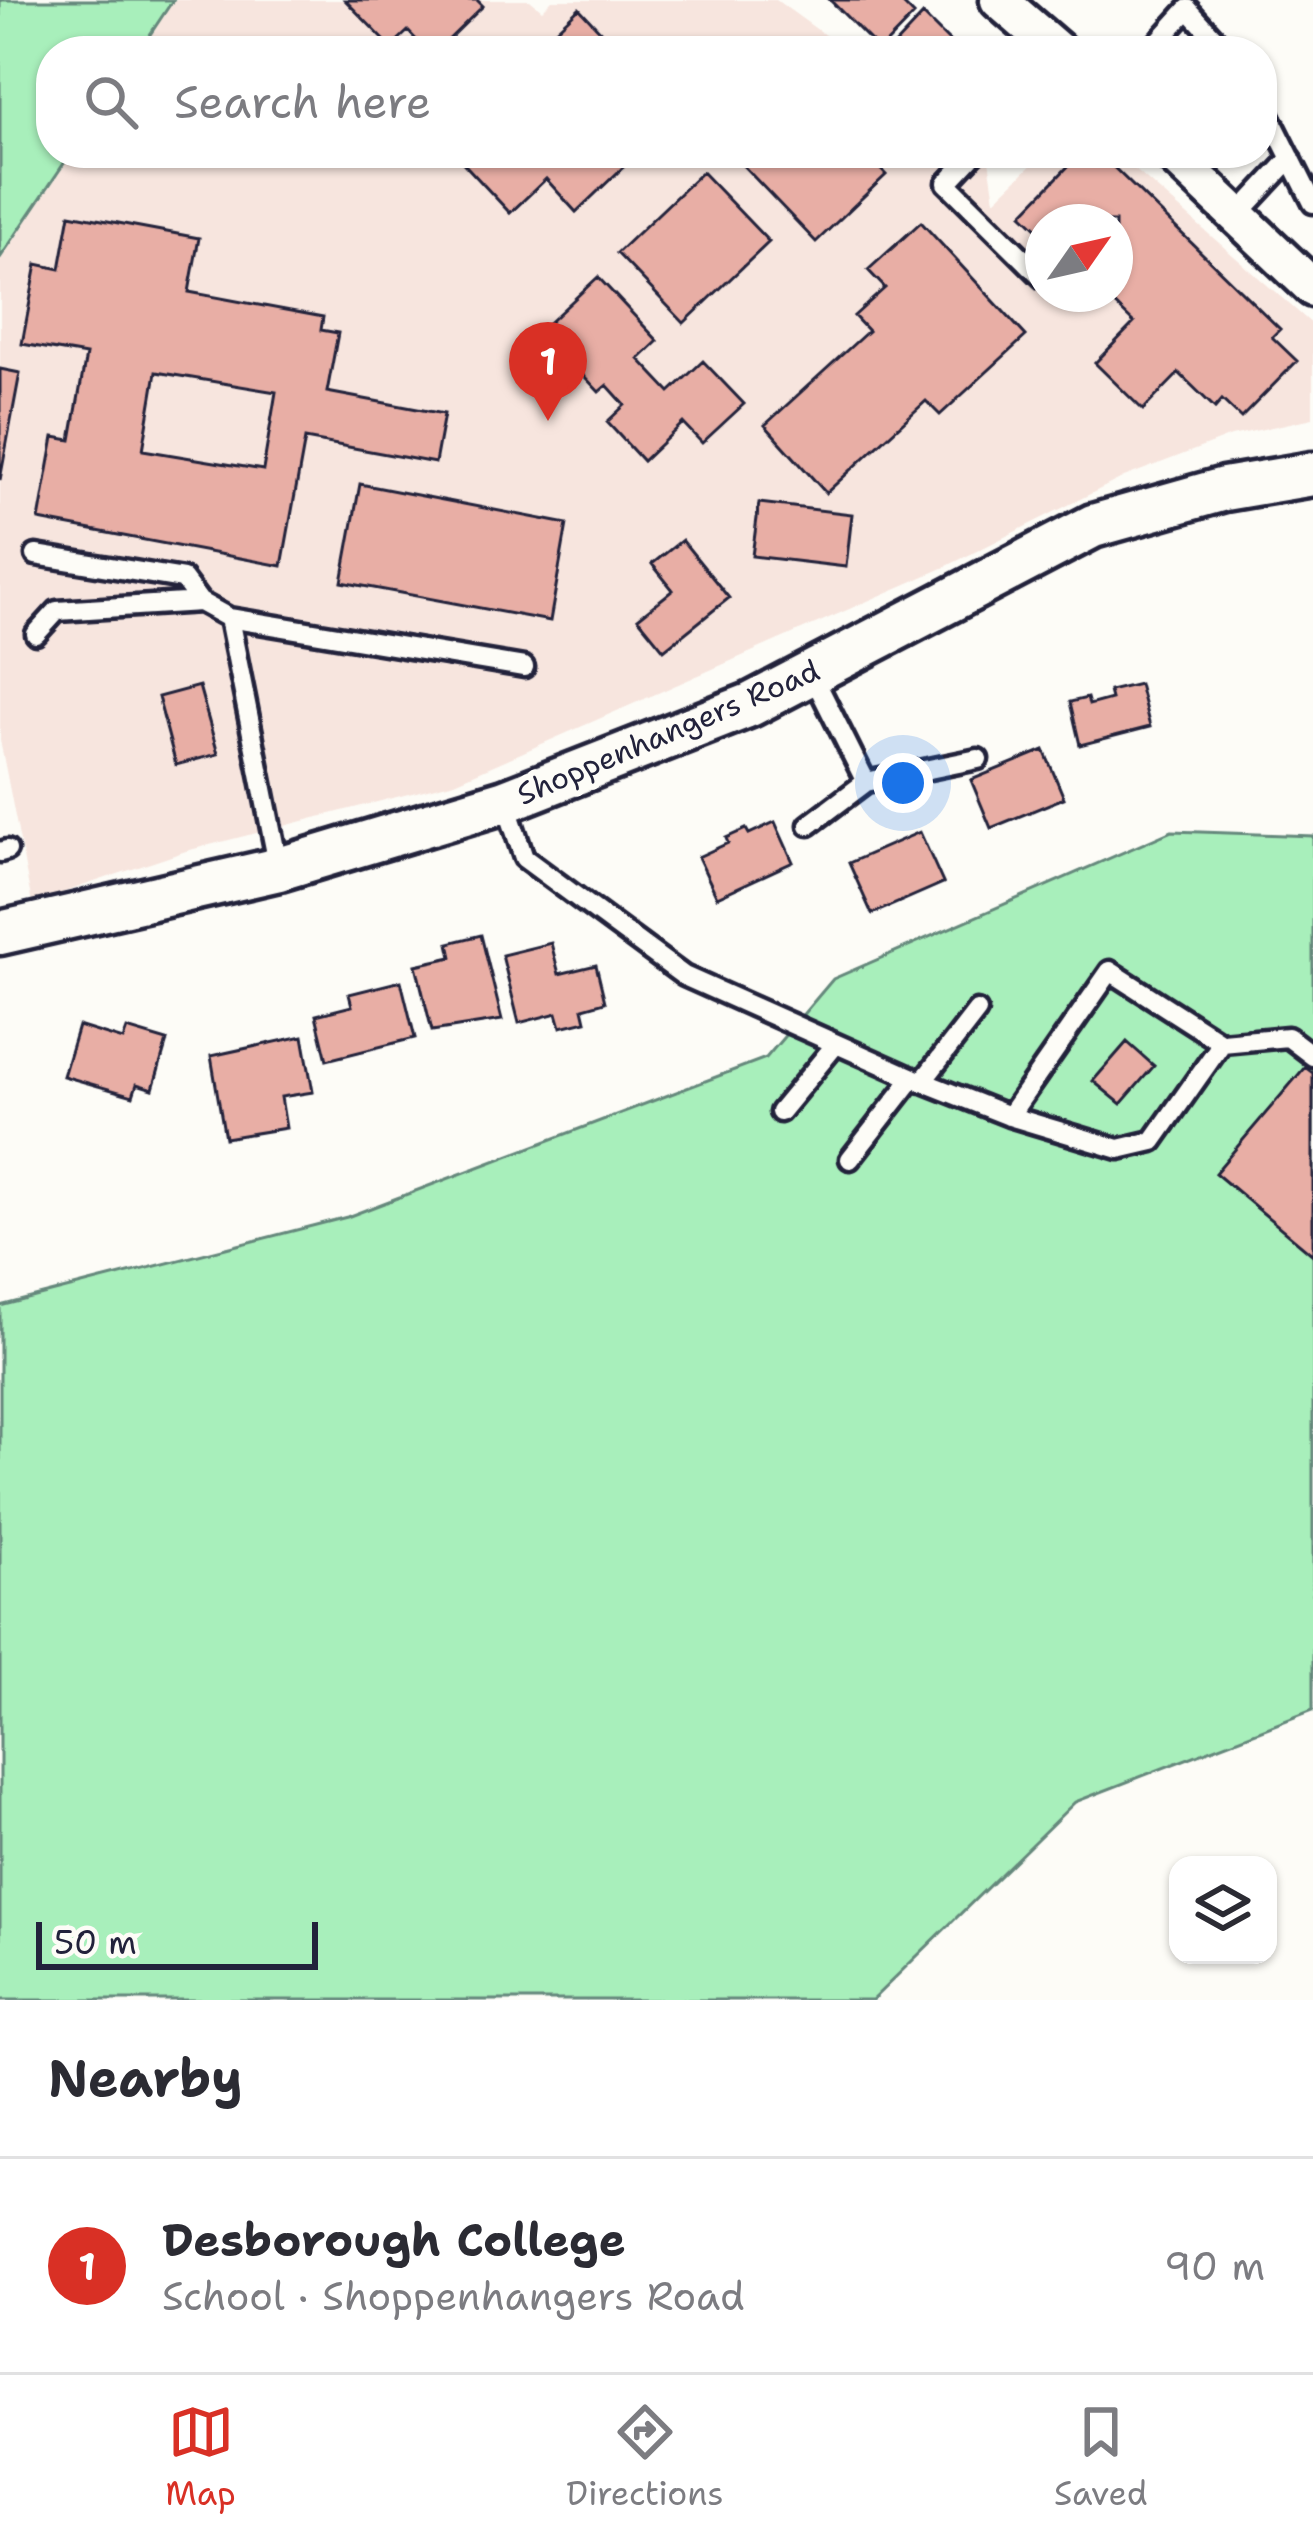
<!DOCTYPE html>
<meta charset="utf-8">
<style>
body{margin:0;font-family:"Shantell Sans",sans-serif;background:#f7f7f7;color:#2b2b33}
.controls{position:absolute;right:36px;bottom:36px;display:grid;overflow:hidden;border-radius:24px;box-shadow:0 3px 9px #0004}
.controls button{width:108px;height:108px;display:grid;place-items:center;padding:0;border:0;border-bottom:3px solid #e1e1e2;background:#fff;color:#2b2b33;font:60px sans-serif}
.compass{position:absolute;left:1025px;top:204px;width:108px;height:108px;border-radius:50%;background:#fff;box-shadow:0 3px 9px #0004;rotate:56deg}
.scale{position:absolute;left:36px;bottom:30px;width:282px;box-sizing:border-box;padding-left:12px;border:6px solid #22223b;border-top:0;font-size:33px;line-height:42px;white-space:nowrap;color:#22223b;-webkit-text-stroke:9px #fdfcf7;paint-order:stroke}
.you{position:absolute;left:903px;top:783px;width:42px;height:42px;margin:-30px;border:9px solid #fff;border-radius:50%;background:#1a73e8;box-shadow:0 0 0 18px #1a73e833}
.badge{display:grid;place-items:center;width:78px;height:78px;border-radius:50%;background:#d93025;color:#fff;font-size:39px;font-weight:700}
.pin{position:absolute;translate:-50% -99px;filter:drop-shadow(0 3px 6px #0008)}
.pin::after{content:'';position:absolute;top:63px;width:42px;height:36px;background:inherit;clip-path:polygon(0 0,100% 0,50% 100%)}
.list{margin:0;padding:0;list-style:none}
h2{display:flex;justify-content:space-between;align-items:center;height:156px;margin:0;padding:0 48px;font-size:51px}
h2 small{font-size:39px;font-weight:400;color:#7c7c81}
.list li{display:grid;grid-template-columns:78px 1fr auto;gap:36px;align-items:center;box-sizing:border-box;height:216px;padding:0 48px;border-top:3px solid #e1e1e2}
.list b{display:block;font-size:45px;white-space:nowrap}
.list p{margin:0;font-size:39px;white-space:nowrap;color:#7c7c81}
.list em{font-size:39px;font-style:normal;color:#7c7c81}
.icon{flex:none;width:66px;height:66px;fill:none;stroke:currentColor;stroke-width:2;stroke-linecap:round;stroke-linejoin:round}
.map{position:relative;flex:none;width:1313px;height:2000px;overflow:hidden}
.search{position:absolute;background:#fff;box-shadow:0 3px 9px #0004;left:36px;right:36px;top:36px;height:132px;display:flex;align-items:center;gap:30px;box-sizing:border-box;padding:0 42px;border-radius:48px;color:#7c7c81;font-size:45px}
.sheet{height:372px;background:#fff}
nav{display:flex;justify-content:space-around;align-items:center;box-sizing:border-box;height:168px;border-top:3px solid #e1e1e2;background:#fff;font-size:33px;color:#7c7c81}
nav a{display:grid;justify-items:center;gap:6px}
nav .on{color:#d93025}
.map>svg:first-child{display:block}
.built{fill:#f7e5de;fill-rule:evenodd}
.green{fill:#a8efbb;stroke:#65887b;stroke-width:3}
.building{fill:#e8aea5;stroke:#22223b;stroke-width:3;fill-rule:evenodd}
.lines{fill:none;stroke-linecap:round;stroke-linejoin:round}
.service-casing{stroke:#22223b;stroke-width:27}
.minor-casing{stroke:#22223b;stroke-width:45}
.tertiary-casing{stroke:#22223b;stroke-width:51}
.service{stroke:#fdfcf7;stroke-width:18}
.minor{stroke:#fdfcf7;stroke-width:36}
.tertiary{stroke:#fdfcf7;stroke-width:42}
.labels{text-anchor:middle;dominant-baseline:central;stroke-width:12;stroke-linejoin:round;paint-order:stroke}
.street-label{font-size:30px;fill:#22223b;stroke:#fdfcf7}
</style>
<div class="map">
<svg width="1313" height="2000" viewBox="0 0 1313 2000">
<rect width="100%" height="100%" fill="#fdfcf7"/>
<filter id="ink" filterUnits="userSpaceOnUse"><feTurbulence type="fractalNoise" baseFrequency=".00833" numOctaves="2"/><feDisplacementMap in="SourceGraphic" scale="24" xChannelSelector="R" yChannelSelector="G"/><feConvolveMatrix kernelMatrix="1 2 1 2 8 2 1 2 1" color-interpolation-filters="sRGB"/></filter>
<g filter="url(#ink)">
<!-- built -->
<path class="built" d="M0,0H530L542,10L552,0H776L847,51H51V153H988L995,200L1044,153H1116L1313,325V418L1231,436L1124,477L943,568L455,782L186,851L32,903L0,740ZM1043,222H1115V294H1043Z"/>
<!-- green -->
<path class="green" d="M0,0H173L139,51H51V153H71L0,258Z
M1172,831L1313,836V1710L1075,1802L872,2000H0V1306L347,1217L766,1058L833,979Z"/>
<!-- building -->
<path class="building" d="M345,0H477L483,6L437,51H427L408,31L391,47Z
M830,0H899L914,15L880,50Z
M579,8L619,51H533Z
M923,15L959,51L890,50Z
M454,153H638L576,212L546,179L510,213Z
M731,153H865L886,175L816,242Z
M1081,153H1099L1280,329L1272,337L1297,361L1241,418L1222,400L1215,408L1179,373L1143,410L1095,363L1134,323L1104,294H1115V222H1043V234L1022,214Z
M702,172L769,242L684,323L617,253Z
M70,214L199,238L189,292L323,317L321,330L338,333L327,392L444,414L435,463L305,439L282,566L39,520L54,437L71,440L86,355L22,344L37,264L60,269ZM156,372L276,392L263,470L143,450Z
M921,222L1026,336L940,415L926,401L826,493L765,425L868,331L854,316L885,288L868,270Z
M598,277L658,341L639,359L670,392L703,361L744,404L702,443L683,423L643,461L607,422L625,405L607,385L599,392L541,330Z
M0,369L20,373L0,480Z
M360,484L567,524L550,621L342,582Z
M759,503L852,514L846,567L752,556Z
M682,540L729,598L664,650L638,618L673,590L652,564Z
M1139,684L1150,727L1080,745L1070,702L1087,698L1089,705L1111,699L1109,691Z
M199,686L218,754L176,765L158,697Z
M1044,750L1064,798L991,828L971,780Z
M775,822L793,862L717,897L698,857L728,843L726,838L746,829L749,834Z
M920,832L943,883L872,914L849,863Z
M481,935L502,1020L432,1031L416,965L452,957L449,943Z
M551,943L559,974L596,965L605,1002L583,1008L586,1021L561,1027L557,1013L519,1023L502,955Z
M401,981L415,1038L327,1060L316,1015L352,1006L349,994Z
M78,1026L123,1040L127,1029L167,1041L153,1089L137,1084L133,1096L63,1076Z
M303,1036L313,1092L281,1097L286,1128L225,1138L211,1056Z
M1127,1042L1154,1066L1121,1104L1093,1081Z
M1305,1067L1313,1073V1255L1215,1173Z"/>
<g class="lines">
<defs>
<path id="service" d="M1150,51L1188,9L1226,51
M1262,101L1313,203
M975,153L947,183L1043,278
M1237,216L1291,158
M36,555L183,579L200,602
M36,634L57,611L200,602L229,618
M812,674L866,782
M505,801L524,858L684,976L913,1078L1009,1116L1119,1149L1153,1141L1222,1043L1110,971L1009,1116
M809,825L866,782L978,759
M0,852L7,850
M279,869L229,618L524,667
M1222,1043L1288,1037L1313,1056
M922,1082L977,1011
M780,1112L836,1044
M850,1159L913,1078"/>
<path id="minor" d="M999,0L1058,51
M1171,153L1313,288"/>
<path id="tertiary" d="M0,933L279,869L505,801L750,705L1093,526L1224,489L1313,474"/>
</defs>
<!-- service casing -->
<use href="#service" class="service-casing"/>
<!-- minor casing -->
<use href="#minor" class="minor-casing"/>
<!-- tertiary casing -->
<use href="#tertiary" class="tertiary-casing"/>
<!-- service -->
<use href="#service" class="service"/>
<!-- minor -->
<use href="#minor" class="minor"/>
<!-- tertiary -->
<use href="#tertiary" class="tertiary"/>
</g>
</g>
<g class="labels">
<!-- street labels -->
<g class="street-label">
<text transform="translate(668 732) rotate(-23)">Shoppenhangers Road</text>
</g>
</g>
</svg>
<div class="controls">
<button><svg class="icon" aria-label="layers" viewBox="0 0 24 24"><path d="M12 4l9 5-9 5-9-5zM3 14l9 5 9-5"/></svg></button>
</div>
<svg class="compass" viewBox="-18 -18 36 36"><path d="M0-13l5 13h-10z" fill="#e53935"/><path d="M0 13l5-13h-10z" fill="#7c7c81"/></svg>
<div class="scale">50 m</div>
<div class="you"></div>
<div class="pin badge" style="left:548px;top:421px">1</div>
<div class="search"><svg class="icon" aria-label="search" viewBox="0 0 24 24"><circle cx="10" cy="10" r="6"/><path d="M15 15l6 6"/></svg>Search here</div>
</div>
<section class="sheet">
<h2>Nearby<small></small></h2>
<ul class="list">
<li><span class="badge">1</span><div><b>Desborough College</b><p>School · Shoppenhangers Road</p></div><em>90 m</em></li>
</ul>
</section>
<nav>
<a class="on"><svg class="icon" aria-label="map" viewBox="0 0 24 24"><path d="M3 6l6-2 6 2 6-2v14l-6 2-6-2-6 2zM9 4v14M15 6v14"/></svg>Map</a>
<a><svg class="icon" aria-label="directions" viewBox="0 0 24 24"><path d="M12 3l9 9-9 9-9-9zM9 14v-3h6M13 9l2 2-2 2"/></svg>Directions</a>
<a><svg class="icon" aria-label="saved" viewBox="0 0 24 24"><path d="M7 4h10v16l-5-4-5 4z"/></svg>Saved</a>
</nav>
